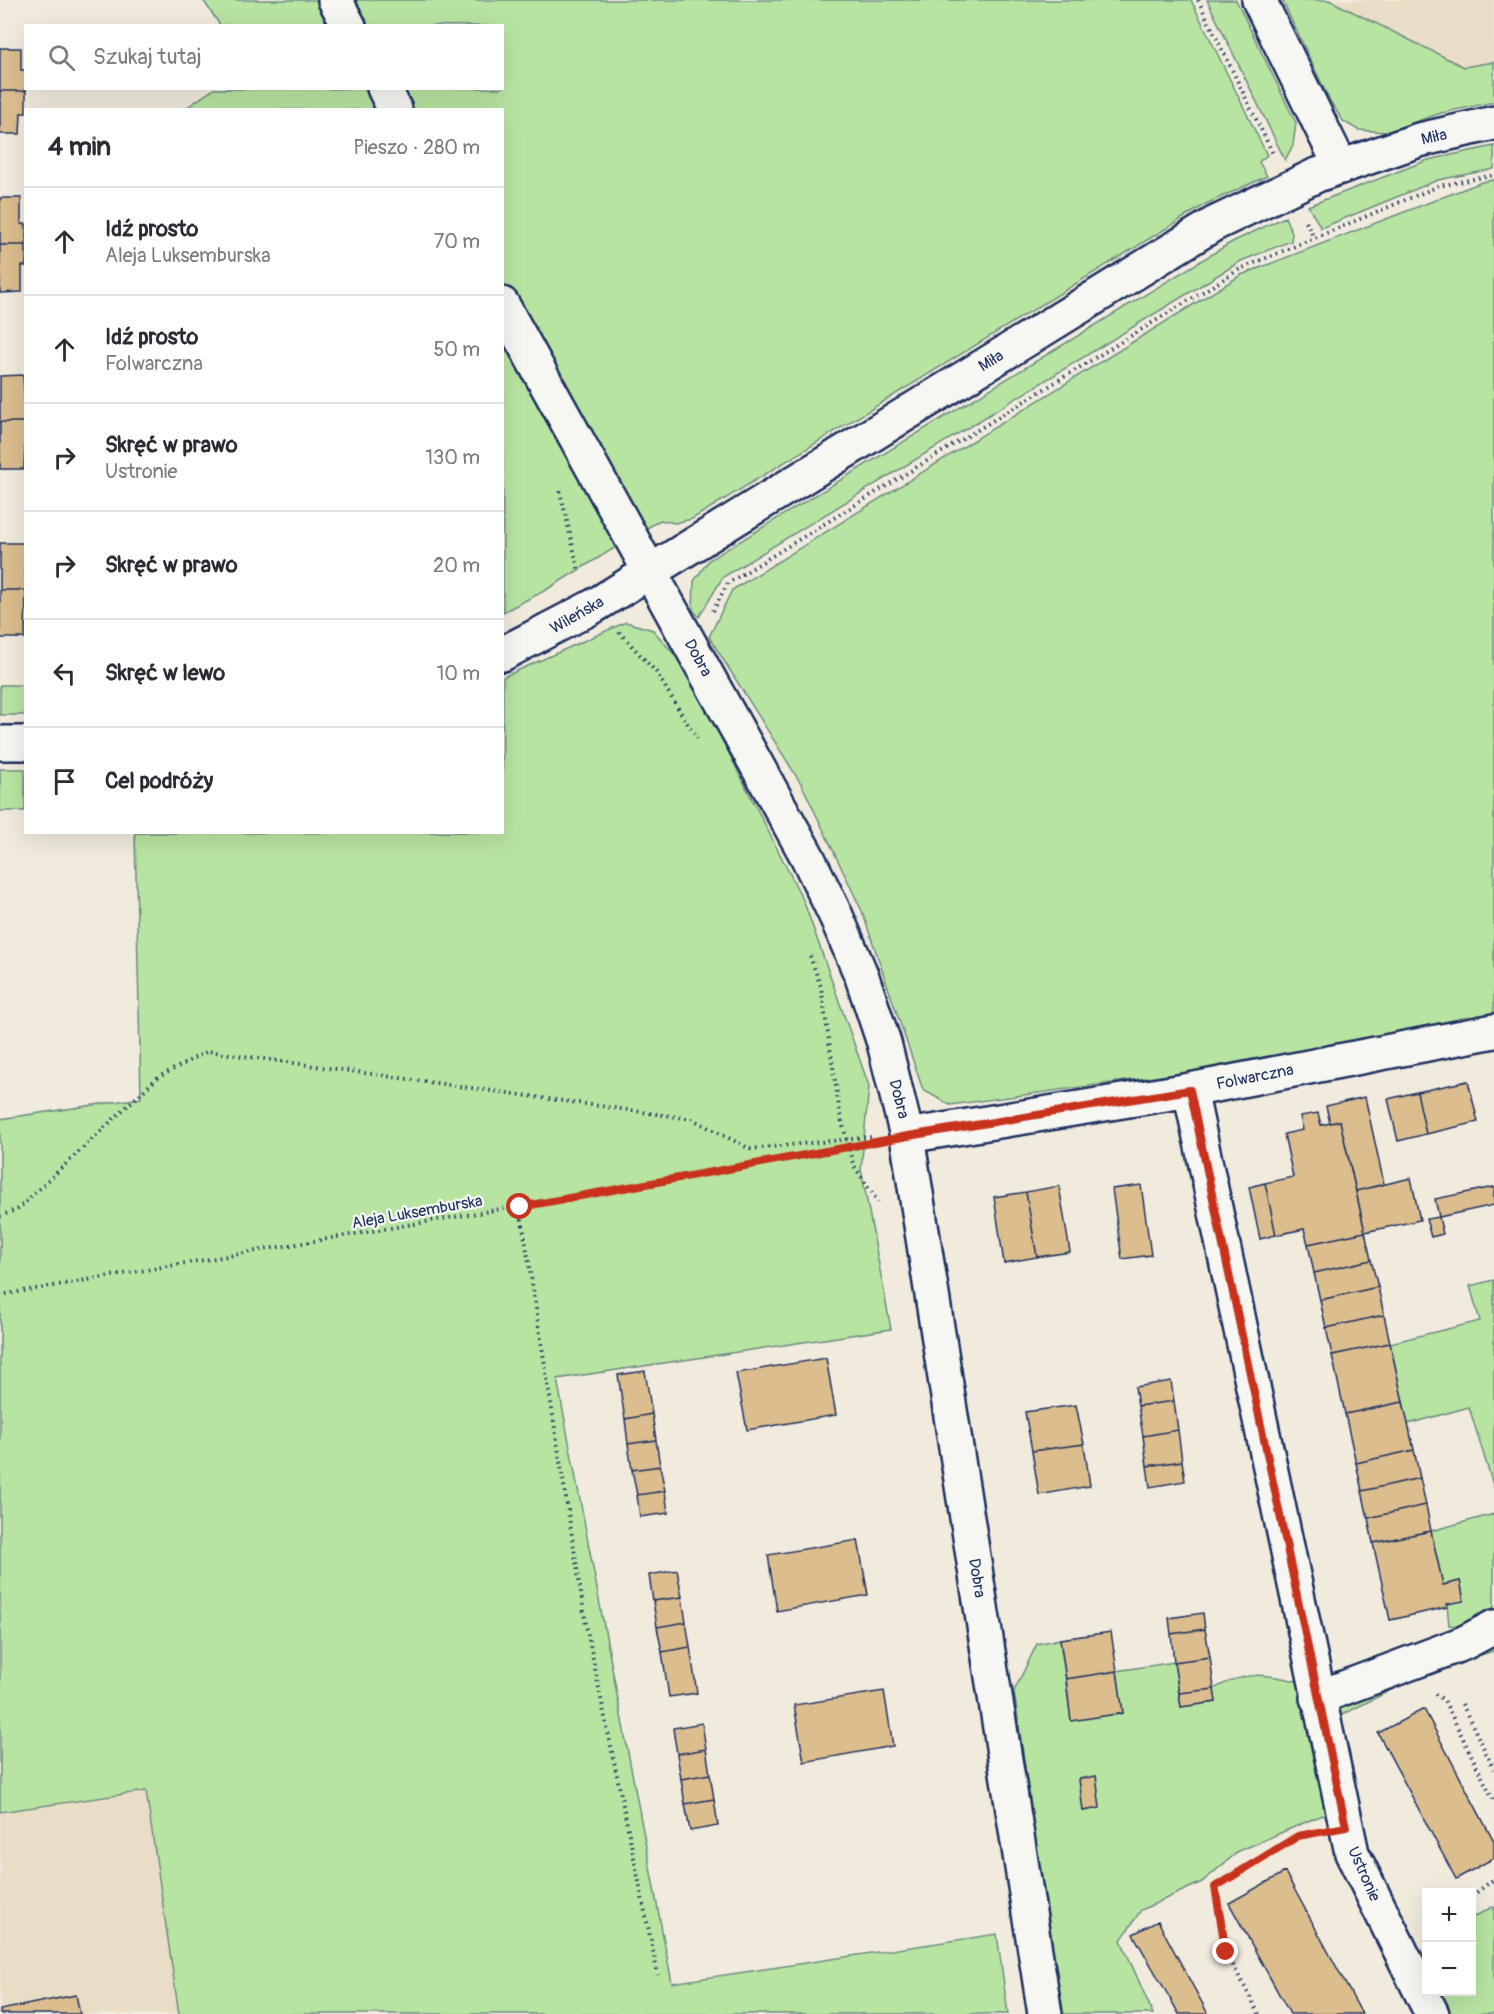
<!DOCTYPE html>
<html lang="pl">
<meta charset="utf-8">
<style>
body{margin:0;font-family:Pangolin,sans-serif;background:#f7f7f7;color:#2b2b33}
.controls{position:absolute;right:18px;bottom:18px;display:grid;overflow:hidden;border-radius:0px;box-shadow:0 6px 24px #0002}
.controls button{width:54px;height:54px;display:grid;place-items:center;padding:0;border:0;border-bottom:2px solid #e1e1e2;background:#fff;color:#2b2b33;font:30px sans-serif}
.stop{position:absolute;width:18px;height:18px;margin:-14px;border:4px solid #c8321e;border-radius:50%;background:#fff}
.stop.end{background:#c8321e;border-color:#fff;box-shadow:0 2px 6px #0008}
.list{margin:0;padding:0;list-style:none}
h2{display:flex;justify-content:space-between;align-items:center;height:78px;margin:0;padding:0 24px;font-size:26px}
h2 small{font-size:20px;font-weight:400;color:#7c7c81}
.list li{display:grid;grid-template-columns:39px 1fr auto;gap:18px;align-items:center;box-sizing:border-box;height:108px;padding:0 24px;border-top:2px solid #e1e1e2}
.list b{display:block;font-size:22px;white-space:nowrap}
.list p{margin:0;font-size:20px;white-space:nowrap;color:#7c7c81}
.list em{font-size:20px;font-style:normal;color:#7c7c81}
.icon{flex:none;width:33px;height:33px;fill:none;stroke:currentColor;stroke-width:2;stroke-linecap:round;stroke-linejoin:round}
.map{position:relative;flex:none;width:1494px;height:2014px;overflow:hidden}
.search{position:absolute;background:#fff;box-shadow:0 6px 24px #0002;left:24px;top:24px;width:480px;height:66px;display:flex;align-items:center;gap:15px;box-sizing:border-box;padding:0 21px;border-radius:0px;color:#7c7c81;font-size:22px}
.panel{position:absolute;background:#fff;box-shadow:0 6px 24px #0002;left:24px;top:108px;width:480px;height:726px;border-radius:0px}
.map>svg:first-child{display:block}
.built{fill:#eaddc6}
.green{fill:#b8e4a2;stroke:#6a8a80;stroke-width:1.5}
.building{fill:#dbbd8e;stroke:#1b2f5e;stroke-width:1.5}
.lines{fill:none;stroke-linecap:round;stroke-linejoin:round}
.minor-casing{stroke:#1b2f5e;stroke-width:38}
.path{stroke:#1b2f5e;stroke-width:4;stroke-dasharray:1.5 4.5;stroke-linecap:butt}
.minor{stroke:#f6f6f2;stroke-width:33}
.route{stroke:#c8321e;stroke-width:8}
.labels{text-anchor:middle;dominant-baseline:central;stroke-width:4.5;stroke-linejoin:round;paint-order:stroke}
.street-label{font-size:16px;fill:#1b2f5e;stroke:#f6f6f2}
</style>
<div class="map">
<svg width="1494" height="2014" viewBox="0 0 1494 2014">
<rect width="100%" height="100%" fill="#f1ebde"/>
<filter id="ink" filterUnits="userSpaceOnUse"><feTurbulence type="fractalNoise" baseFrequency=".0167" numOctaves="2"/><feDisplacementMap in="SourceGraphic" scale="12" xChannelSelector="R" yChannelSelector="G"/><feConvolveMatrix kernelMatrix="1 2 1 2 8 2 1 2 1" color-interpolation-filters="sRGB"/></filter>
<g filter="url(#ink)">
<!-- built -->
<path class="built" d="M1329,0H1494V62L1464,67Z
M146,1791L179,2014H0V1812Z"/>
<!-- green -->
<path class="green" d="M203,0H1191L1267,155L1259,162L1267,176L1206,204L692,519L675,523L660,520L546,590L503,612L502,110H183L214,89L502,88V26L220,25Z
M1207,0H1236L1296,123L1293,145L1285,160Z
M1282,0H1329L1464,67L1494,62V102L1441,113L1386,132L1358,130L1343,121L1330,101Z
M1494,146V169L1438,180L1321,228L1308,206L1428,160Z
M1494,180V1014L1198,1071L950,1105L923,1090L862,911L802,785L709,637L732,590L1241,275L1482,182Z
M1285,217L1292,233L1291,241L1241,261L723,577L699,617L693,610L694,581L709,560L1232,242Z
M626,622L653,630L686,668L804,902L869,1086L861,1169L891,1329L557,1379L672,1983L997,1934L1008,2014H179L146,1791L0,1812V1119L141,1098L135,833L502,832L503,677Z
M0,685H25V715H0Z
M0,769H25V811H0Z
M1494,1280V1488L1469,1407L1408,1424L1390,1343L1480,1321L1470,1286Z
M1494,1514V1607L1464,1627L1449,1625L1447,1604L1464,1600L1460,1581L1443,1585L1431,1531Z
M1494,1636V1651L1428,1671L1338,1717L1336,1702Z
M1060,1639L1071,1720L1123,1713L1117,1671L1174,1662L1181,1707L1216,1702L1214,1689C1246,1670 1266,1674 1301,1682L1331,1811L1239,1851L1202,1882L1141,1910L1121,1940L1153,2014H1061L1014,1691L1037,1644Z
M1494,1906V2014H1448L1435,1992H1472V1918Z"/>
<!-- building -->
<path class="building" d="M0,48H21V70H26V91H0Z
M0,91H26V113H21L20,134H0Z
M0,198H21V224H26V245H0Z
M0,245H26V266H22V292L0,293Z
M23,375L26,422H0V376Z
M0,422H26L24,469H0Z
M0,543H24L26,590H0Z
M0,590H26L25,638H0Z
M1468,1081L1478,1122L1426,1134L1417,1092Z
M1417,1092L1426,1134L1398,1141L1388,1099Z
M1365,1097L1384,1184L1356,1191L1340,1121L1330,1123L1326,1106Z
M1318,1113L1321,1125L1340,1121L1365,1232L1308,1244L1304,1229L1276,1235L1265,1183L1293,1177L1284,1134L1303,1130L1300,1116Z
M1411,1178L1420,1220L1365,1232L1356,1191Z
M1265,1183L1276,1235L1260,1239L1249,1187Z
M1141,1185L1151,1255L1122,1259L1112,1189Z
M1059,1186L1070,1252L1037,1257L1026,1192Z
M1494,1187V1205L1439,1217L1435,1199Z
M1026,1192L1037,1257L1004,1263L994,1197Z
M1439,1217L1443,1234L1431,1237L1426,1219Z
M1365,1232L1371,1260L1314,1273L1308,1244Z
M1371,1260L1378,1287L1320,1300L1314,1273Z
M1378,1287L1384,1315L1326,1328L1320,1300Z
M1384,1315L1390,1343L1332,1355L1326,1328Z
M1390,1343L1403,1402L1345,1414L1332,1355Z
M826,1358L836,1415L747,1430L736,1373Z
M645,1371L652,1414L625,1419L618,1375Z
M1171,1381L1174,1401L1138,1406L1135,1387Z
M1174,1401L1178,1430L1143,1436L1138,1406Z
M1403,1402L1414,1450L1356,1463L1345,1414Z
M1076,1405L1084,1444L1032,1451L1025,1412Z
M652,1414L656,1440L628,1444L625,1419Z
M1178,1430L1182,1461L1147,1466L1143,1436Z
M656,1440L660,1466L632,1470L628,1444Z
M1084,1444L1090,1486L1039,1495L1032,1451Z
M1414,1450L1420,1478L1362,1491L1356,1463Z
M1182,1461L1185,1481L1150,1487L1147,1466Z
M660,1466L665,1491L637,1495L632,1470Z
M1420,1478L1426,1505L1368,1518L1362,1491Z
M665,1491L668,1513L640,1517L637,1495Z
M1426,1505L1431,1531L1373,1543L1368,1518Z
M1431,1531L1443,1585L1460,1581L1464,1601L1447,1604L1448,1607L1390,1620L1373,1543Z
M858,1540L868,1595L777,1611L768,1555Z
M677,1570L682,1597L653,1601L649,1575Z
M682,1597L686,1622L657,1627L653,1601Z
M1203,1613L1205,1629L1171,1634L1169,1618Z
M686,1622L690,1647L662,1652L657,1627Z
M1205,1629L1210,1657L1174,1662L1171,1634Z
M1111,1632L1117,1671L1066,1679L1060,1639Z
M690,1647L697,1693L669,1697L662,1652Z
M1210,1657L1214,1689L1179,1693L1174,1662Z
M1117,1671L1123,1713L1071,1721L1066,1679Z
M1214,1689L1216,1702L1181,1707L1179,1693Z
M884,1691L893,1746L804,1762L794,1705Z
M1424,1709L1494,1842V1858L1456,1879L1378,1733Z
M702,1723L706,1749L677,1754L673,1728Z
M706,1749L710,1774L681,1779L677,1754Z
M710,1774L714,1799L685,1804L681,1779Z
M1096,1776L1100,1808L1083,1811L1079,1779Z
M714,1799L718,1826L690,1831L685,1804Z
M1285,1872L1362,2014H1290L1229,1903Z
M1158,1921L1208,2014H1179L1133,1934Z
M76,1995L80,2014H0V2010Z"/>
<g class="lines">
<defs>
<path id="minor" d="M335,0L349,26
M1259,0L1341,167
M384,88L395,110
M502,304L807,856L836,916L862,977L884,1043L907,1136L1045,2014
M502,654L594,606L1214,224L1317,175L1419,140L1494,123
M0,743H26
M1190,1090L1352,1853L1432,2014
M907,1136L1190,1090L1494,1031
M1317,1698L1464,1643L1494,1627"/>
</defs>
<!-- minor casing -->
<use href="#minor" class="minor-casing"/>
<!-- path -->
<path class="path" d="M1198,0L1274,156
M1306,222L1314,238
M560,491L579,572
M713,611L728,583L1240,269L1439,186L1494,175
M619,632L656,672L697,739
M810,956L821,987L840,1114L853,1164L878,1202
M520,1207L586,1625L658,1975
M0,1216L18,1209L157,1078L208,1051L692,1119L750,1149L871,1137
M0,1295L734,1169L871,1142
M1435,1694L1444,1700L1494,1801
M1462,1704L1494,1769
M1472,1896L1494,1879
M1259,2014L1226,1952L1215,1886L1298,1836L1310,1834"/>
<!-- minor -->
<use href="#minor" class="minor"/>
</g>
</g>
<g class="lines" filter="url(#ink)">
<!-- route -->
<path class="route" d="M520,1207L908,1136L1190,1090L1346,1827L1298,1836L1215,1887L1226,1952"/>
</g>
<g class="labels">
<!-- street labels -->
<g class="street-label">
<text transform="translate(1434 137) rotate(-13)">Miła</text>
<text transform="translate(991 361) rotate(-32)">Miła</text>
<text transform="translate(577 615) rotate(-30)">Wileńska</text>
<text transform="translate(698 658) rotate(61)">Dobra</text>
<text transform="translate(1255 1077) rotate(-11)">Folwarczna</text>
<text transform="translate(899 1099) rotate(76)">Dobra</text>
<text transform="translate(417 1212) rotate(-10)">Aleja Luksemburska</text>
<text transform="translate(977 1578) rotate(81)">Dobra</text>
<text transform="translate(1364 1874) rotate(66)">Ustronie</text>
</g>
</g>
</svg>
<div class="controls">
<button>+</button>
<button>−</button>
</div>
<div class="stop" style="left:520px;top:1207px"></div>
<div class="stop end" style="left:1226px;top:1952px"></div>
<div class="search"><svg class="icon" aria-label="search" viewBox="0 0 24 24"><circle cx="10" cy="10" r="6"/><path d="M15 15l6 6"/></svg>Szukaj tutaj</div>
<section class="panel">
<h2>4 min<small>Pieszo · 280 m</small></h2>
<ul class="list">
<li><svg class="icon" aria-label="ahead" viewBox="0 0 24 24"><path d="M12 20V5M6 11l6-6 6 6"/></svg><div><b>Idź prosto</b><p>Aleja Luksemburska</p></div><em>70 m</em></li>
<li><svg class="icon" aria-label="ahead" viewBox="0 0 24 24"><path d="M12 20V5M6 11l6-6 6 6"/></svg><div><b>Idź prosto</b><p>Folwarczna</p></div><em>50 m</em></li>
<li><svg class="icon" aria-label="right" viewBox="0 0 24 24"><path d="M7 20v-9h11M14 6l5 5-5 5"/></svg><div><b>Skręć w prawo</b><p>Ustronie</p></div><em>130 m</em></li>
<li><svg class="icon" aria-label="right" viewBox="0 0 24 24"><path d="M7 20v-9h11M14 6l5 5-5 5"/></svg><div><b>Skręć w prawo</b></div><em>20 m</em></li>
<li><svg class="icon" aria-label="left" viewBox="0 0 24 24"><path d="M17 20v-9H6M10 6l-5 5 5 5"/></svg><div><b>Skręć w lewo</b></div><em>10 m</em></li>
<li><svg class="icon" aria-label="arrive" viewBox="0 0 24 24"><path d="M6 21V4h12l-3 4 3 4H6"/></svg><div><b>Cel podróży</b></div></li>
</ul>
</section>
</div>
